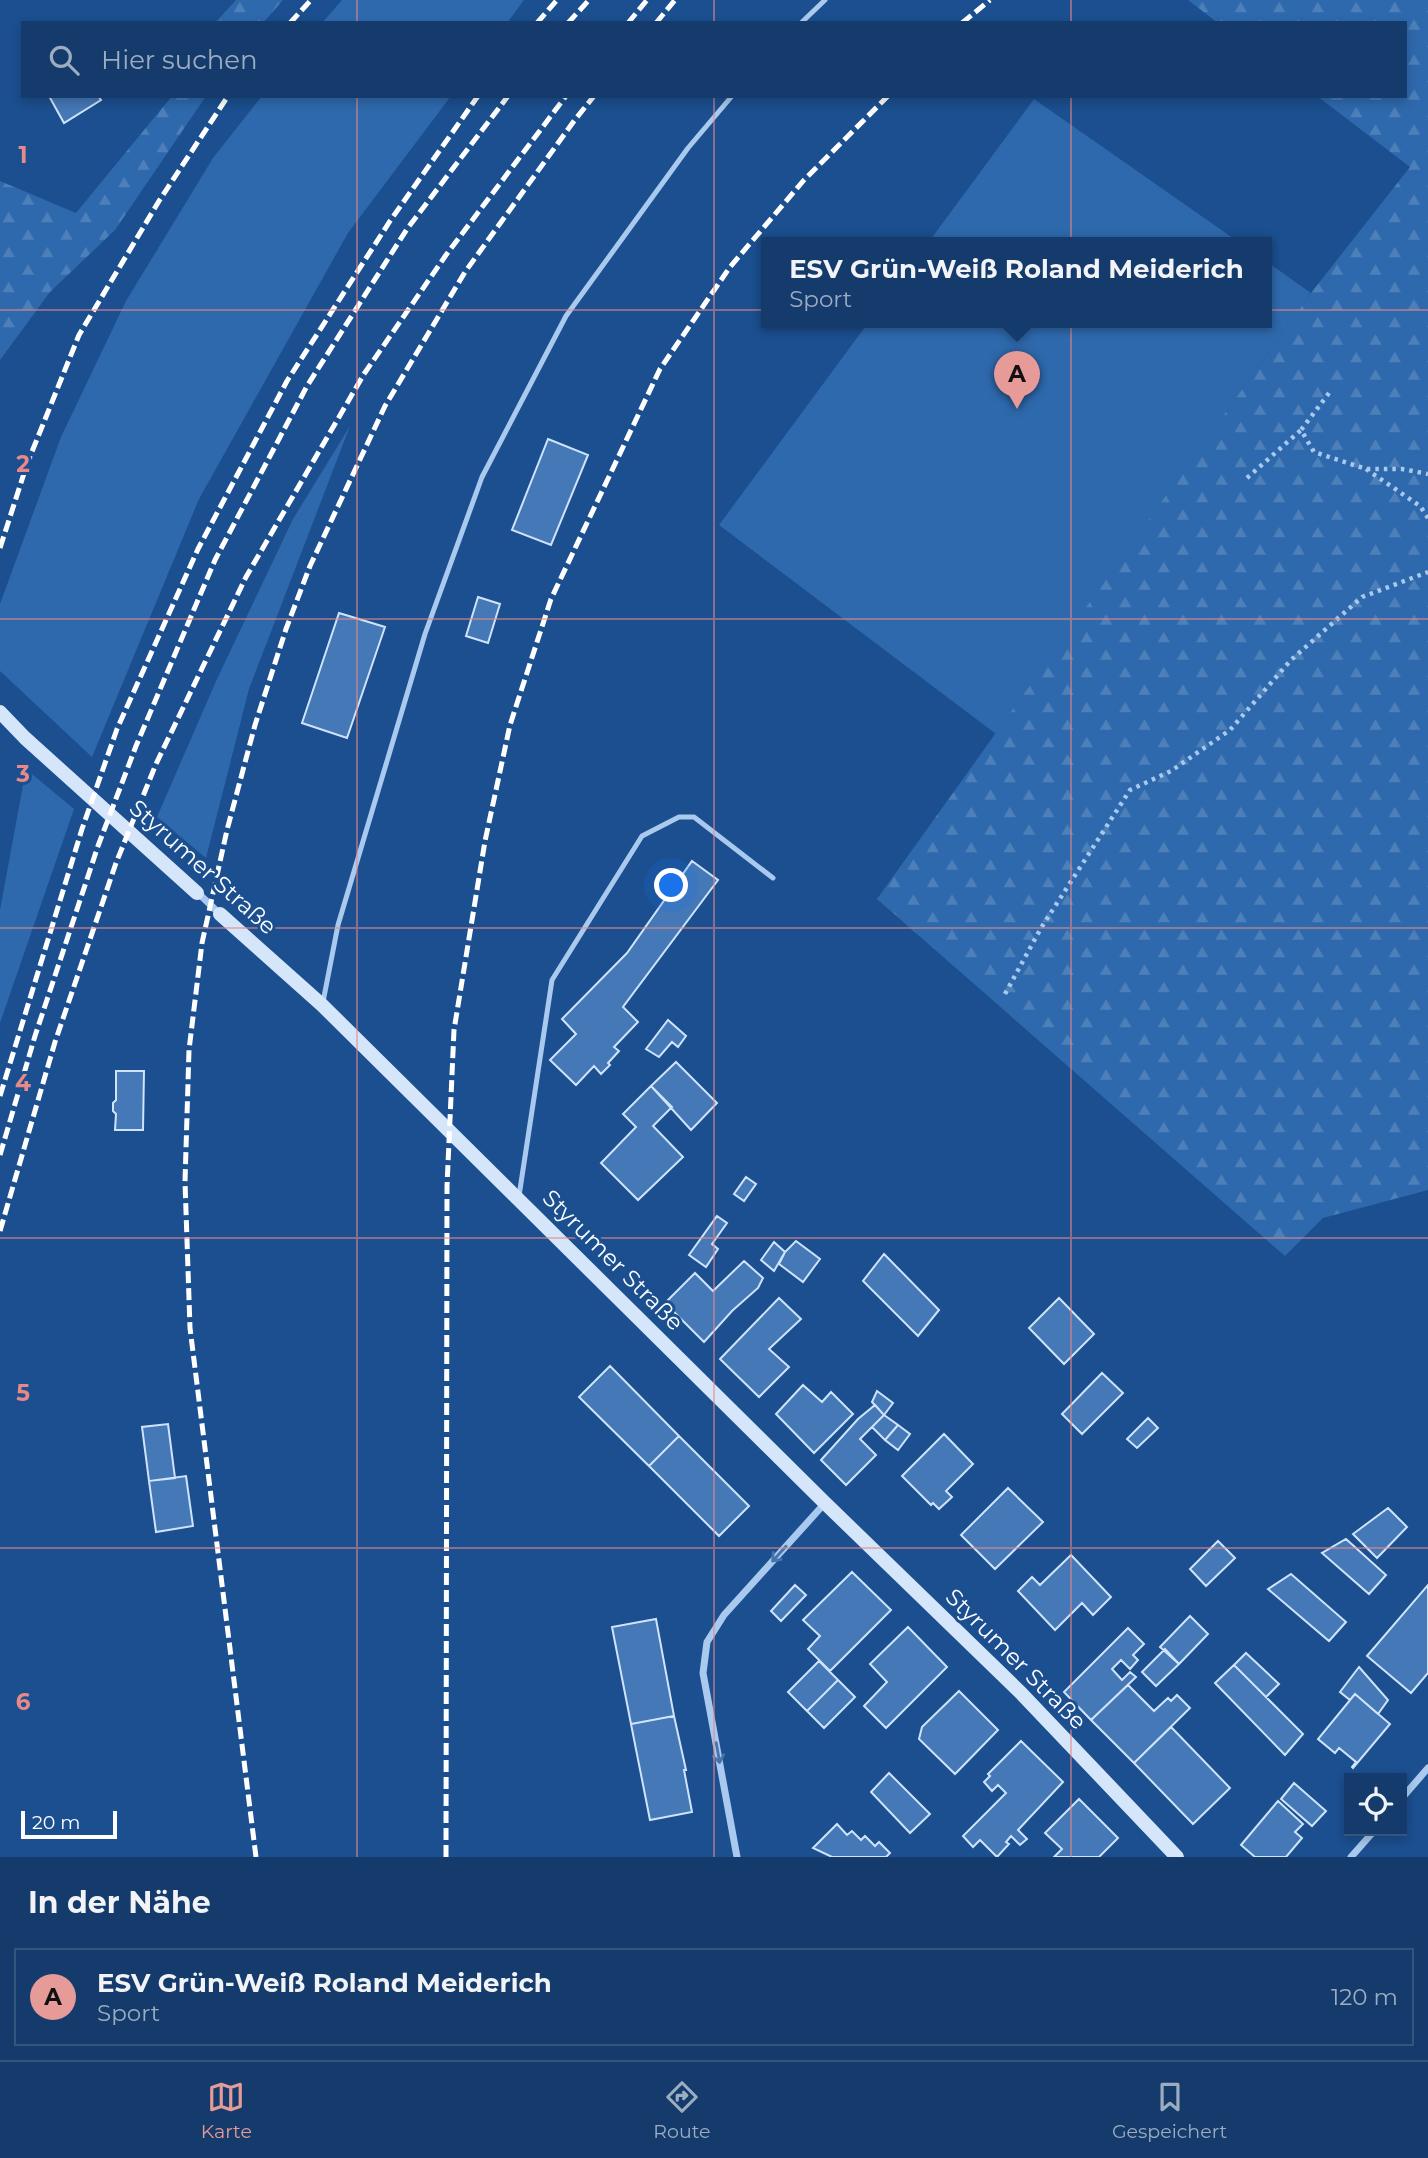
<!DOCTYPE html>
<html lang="de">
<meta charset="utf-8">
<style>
body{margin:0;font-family:Montserrat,sans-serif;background:#214673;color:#f1f3f6}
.controls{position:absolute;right:21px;bottom:21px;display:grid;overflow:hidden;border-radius:0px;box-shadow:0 4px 10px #0003}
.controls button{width:63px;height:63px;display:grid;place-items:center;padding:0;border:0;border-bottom:2px solid #33557e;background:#143b6b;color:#f1f3f6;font:35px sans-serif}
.scale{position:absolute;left:21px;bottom:18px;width:96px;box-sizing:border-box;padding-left:7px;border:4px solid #fff;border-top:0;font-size:19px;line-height:24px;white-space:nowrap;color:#fff;-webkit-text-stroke:5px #1b4f8f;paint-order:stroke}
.you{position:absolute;left:672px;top:886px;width:24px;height:24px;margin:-18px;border:5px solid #fff;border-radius:50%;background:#1a73e8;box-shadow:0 0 0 10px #1a73e833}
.badge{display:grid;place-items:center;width:46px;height:46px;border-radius:50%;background:#e69b98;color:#111;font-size:23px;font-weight:700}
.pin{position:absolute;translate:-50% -58px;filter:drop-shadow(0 2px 4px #0008)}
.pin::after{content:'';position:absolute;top:37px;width:24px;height:21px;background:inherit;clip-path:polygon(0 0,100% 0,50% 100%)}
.popup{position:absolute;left:761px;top:237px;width:511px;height:91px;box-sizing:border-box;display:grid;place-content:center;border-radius:0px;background:#143b6b;filter:drop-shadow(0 2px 5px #0005);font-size:23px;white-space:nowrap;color:#9dadc1}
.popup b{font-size:26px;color:#f1f3f6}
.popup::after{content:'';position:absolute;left:50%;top:100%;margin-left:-14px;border:14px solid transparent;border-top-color:#143b6b}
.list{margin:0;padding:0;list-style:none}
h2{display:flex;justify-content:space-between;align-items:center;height:91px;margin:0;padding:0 28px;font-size:30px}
h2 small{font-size:23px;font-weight:400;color:#9dadc1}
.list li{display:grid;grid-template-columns:46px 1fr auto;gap:21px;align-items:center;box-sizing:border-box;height:98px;margin:0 14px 14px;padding:0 14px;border:2px solid #33557e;border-radius:0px}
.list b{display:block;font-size:26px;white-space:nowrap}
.list p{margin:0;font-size:23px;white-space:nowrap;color:#9dadc1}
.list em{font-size:23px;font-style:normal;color:#9dadc1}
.icon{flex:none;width:38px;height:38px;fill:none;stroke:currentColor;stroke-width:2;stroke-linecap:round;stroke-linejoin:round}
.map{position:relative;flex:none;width:1428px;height:1857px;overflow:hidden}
.search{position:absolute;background:#143b6b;box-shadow:0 4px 10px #0003;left:21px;right:21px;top:21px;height:77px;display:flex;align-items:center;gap:18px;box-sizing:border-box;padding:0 24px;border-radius:0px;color:#9dadc1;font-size:26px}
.sheet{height:203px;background:#143b6b}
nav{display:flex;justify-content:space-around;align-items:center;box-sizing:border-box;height:98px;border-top:2px solid #33557e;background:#143b6b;font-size:19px;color:#9dadc1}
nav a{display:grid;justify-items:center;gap:4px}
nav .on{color:#e69b98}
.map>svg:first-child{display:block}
.grass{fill:#2e69ad}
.forest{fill:url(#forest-firs)}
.building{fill:#4478b7;stroke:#cfe3fa;stroke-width:2}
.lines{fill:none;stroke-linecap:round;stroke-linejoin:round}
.path{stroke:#a9c9ee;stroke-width:4.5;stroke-dasharray:3.5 5;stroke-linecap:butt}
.lane{stroke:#a9c9ee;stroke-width:5}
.street{stroke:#a9c9ee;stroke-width:7}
.secondary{stroke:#d6e6fa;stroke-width:14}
.rail{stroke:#fff;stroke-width:5;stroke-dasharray:12 5;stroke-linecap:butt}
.oneway{stroke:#4674ac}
.grid{fill:none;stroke:#e88989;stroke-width:2;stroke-opacity:0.55}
.labels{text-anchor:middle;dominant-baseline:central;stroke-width:6;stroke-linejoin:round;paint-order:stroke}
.street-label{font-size:23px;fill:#fff;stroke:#1b4f8f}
.grid-label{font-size:23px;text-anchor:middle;font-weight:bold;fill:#e88989;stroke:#1b4f8f;stroke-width:6;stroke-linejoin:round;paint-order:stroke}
</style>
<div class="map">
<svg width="1428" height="1857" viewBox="0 0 1428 1857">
<defs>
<pattern id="forest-firs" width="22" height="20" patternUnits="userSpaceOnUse" patternTransform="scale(1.75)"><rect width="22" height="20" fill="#2e69ad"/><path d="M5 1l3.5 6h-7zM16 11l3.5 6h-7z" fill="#4d80b9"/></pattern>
</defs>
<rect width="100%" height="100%" fill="#1b4f8f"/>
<!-- grass -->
<path class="grass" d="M342,0H524L507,23H322Z
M262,96H451L348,233L199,499L92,757L0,671V604L61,437L126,301L213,158Z
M1034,99L1240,243H928Z
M1267,262L1311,293L996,734L719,525L868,323H1267Z
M350,426L249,689L206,858L157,817L217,679L293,519Z
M26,769L74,809L0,1023V910Z"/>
<!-- forest -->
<path class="forest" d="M236,0H283L263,23H215Z
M1188,0H1428V1190L1323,1218L1285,1256L877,899L1311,293L1410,167L1317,96H1405V23H1218Z
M172,96H206L115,230L50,292L0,360V181L76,213Z"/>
<!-- building -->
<path class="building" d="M49,96H98L101,100L64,123Z
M548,439L588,455L551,545L512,530Z
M478,597L500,604L488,643L466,636Z
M339,613L385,627L347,738L302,723Z
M692,861L718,880L623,1007L638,1022L614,1047L619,1051L608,1063L610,1065L601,1074L594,1066L576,1085L550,1060L576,1034L562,1019L627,953Z
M668,1020L686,1036L678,1047L672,1042L659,1057L646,1049Z
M676,1062L717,1103L691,1130L651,1086Z
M116,1071H144L143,1130H115L116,1114L113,1111V1103L116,1100Z
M651,1086L672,1107L653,1126L683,1157L638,1200L601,1163L636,1127L623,1114Z
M746,1177L756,1184L744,1201L734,1194Z
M717,1216L727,1223L712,1244L718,1249L706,1267L689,1255Z
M796,1241L820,1259L803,1282L779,1264L785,1252Z
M774,1242L785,1252L774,1271L761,1260Z
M884,1254L939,1310L918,1336L863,1281Z
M744,1261L763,1278L758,1288L732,1311L704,1342L665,1303L695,1273L713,1291Z
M779,1298L801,1319L769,1349L789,1367L759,1397L720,1359Z
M1059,1298L1094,1334L1064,1364L1029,1328Z
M610,1366L679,1436L649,1466L579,1397Z
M1102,1373L1123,1393L1082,1434L1062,1414Z
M803,1385L822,1402L831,1392L853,1414L814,1453L776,1414Z
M877,1391L893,1403L884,1415L872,1402Z
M875,1405L884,1415L860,1439L876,1455L846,1485L821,1460L858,1419Z
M884,1415L898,1425L885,1440L872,1427Z
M1148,1418L1158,1428L1137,1448L1127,1439Z
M168,1424L175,1478L149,1481L142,1427Z
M898,1425L910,1434L898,1450L885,1440Z
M944,1434L973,1464L946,1491L952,1497L939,1509L933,1503L931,1505L902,1476Z
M679,1436L749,1506L719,1536L649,1466Z
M186,1476L193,1526L156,1532L149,1481Z
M1008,1488L1043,1522L995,1569L961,1535Z
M1388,1508L1407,1527L1377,1558L1353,1534Z
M1346,1539L1386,1575L1369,1594L1322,1553Z
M1218,1541L1235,1558L1206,1586L1190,1569Z
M1071,1555L1111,1597L1093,1615L1082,1603L1055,1630L1018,1591L1032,1577L1040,1585Z
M852,1572L891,1610L830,1671L808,1649L820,1636L803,1620Z
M1291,1574L1346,1622L1329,1641L1268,1589Z
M795,1585L806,1595L781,1621L771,1611Z
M1428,1585V1673L1411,1693L1367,1656Z
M1190,1616L1208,1634L1179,1664L1160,1647Z
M656,1619L674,1716L631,1724L612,1627Z
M908,1627L947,1667L886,1728L864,1706L887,1682L870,1664Z
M1128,1628L1144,1644L1133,1655L1138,1660L1130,1669L1121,1660L1112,1669L1122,1680L1130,1672L1136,1677L1091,1720L1064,1692Z
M1165,1649L1179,1664L1156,1686L1142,1672Z
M1246,1653L1279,1684L1266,1697L1234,1665Z
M819,1661L838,1680L807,1711L788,1692Z
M1234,1665L1303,1734L1285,1755L1215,1683Z
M1359,1667L1388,1700L1378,1714L1355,1694L1350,1700L1340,1692Z
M838,1680L855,1697L824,1728L807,1711Z
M1128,1685L1154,1711L1168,1698L1171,1701L1177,1695L1190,1708L1134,1763L1091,1720Z
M959,1691L998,1730L955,1774L919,1739L922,1727Z
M1355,1694L1390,1724L1353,1768L1352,1767L1356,1762L1339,1748L1335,1753L1318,1739Z
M674,1716L686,1770H684L692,1812L650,1820L631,1724Z
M1171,1727L1230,1788L1193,1824L1134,1763Z
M1021,1741L1063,1782L1018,1830L1027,1839L1020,1845L1011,1836L1006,1842L1009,1844L997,1857L980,1840L973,1847L963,1836L1006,1793L998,1785L992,1791L984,1782L990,1776L988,1774Z
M889,1773L930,1814L910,1833L871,1792Z
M1294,1783L1326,1811L1312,1826L1281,1799Z
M1079,1799L1118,1838L1099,1857H1054L1062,1849L1045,1833Z
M1278,1801L1303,1824L1295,1832L1302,1838L1286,1857H1255L1241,1845Z
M837,1824L847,1835L852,1831L861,1840L865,1836L875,1846L879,1842L890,1853L886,1857H832L813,1848Z"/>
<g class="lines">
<!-- path -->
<path class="path" d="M1329,393L1301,430L1314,452L1366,469H1402L1428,474
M1366,469L1420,506L1428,518
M1247,478L1301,430
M1005,994L1041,928L1130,790L1171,771L1230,730L1291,660L1362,597L1428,572"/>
<!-- lane -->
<path class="lane" d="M801,23L825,0
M323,1002L338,925L425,634L482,477L566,316L688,148L732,96
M519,1196L552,980L642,836L679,817H694L773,878"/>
<!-- street -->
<path class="street" d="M198,893L220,914
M1402,1798L1428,1768
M737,1857L703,1673L707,1642L724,1615L825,1503
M1351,1857L1374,1831"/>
<!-- secondary -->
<path class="secondary" d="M0,712L25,738L197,893
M220,914L322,1005L825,1503L1021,1693L1177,1857"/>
<!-- rail -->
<path class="rail" d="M290,23L311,0
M537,23L557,0
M568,23L589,0
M628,23L647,0
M656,23L675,0
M962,23L990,0
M0,548L27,464L79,335L159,201L228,96
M0,1096L82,829L117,729L198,549L287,381L390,221L478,96
M0,1155L35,1036L98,846L136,746L215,560L307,386L407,229L508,96
M0,1231L55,1042L116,863L156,764L246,577L364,374L446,255L566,96
M256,1857L190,1328L185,1182L189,1050L202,943L227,830L255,725L286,629L310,566L385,406L465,272L574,121L594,96
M446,1857L447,1186L454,1030L485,841L510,725L551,599L660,369L730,267L804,180L888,96"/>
</g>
<!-- one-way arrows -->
<defs><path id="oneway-shaft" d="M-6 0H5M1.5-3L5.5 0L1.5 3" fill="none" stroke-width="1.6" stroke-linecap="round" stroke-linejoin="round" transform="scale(1.75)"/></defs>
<g class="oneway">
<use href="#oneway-shaft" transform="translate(779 1554) rotate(132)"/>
<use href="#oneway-shaft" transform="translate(718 1753) rotate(80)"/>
</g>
<!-- grid -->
<path class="grid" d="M357,0V23M714,0V23M1071,0V23M357,96V1857M714,96V1857M1071,96V1857M0,310H1428M0,619H1428M0,928H1428M0,1238H1428M0,1548H1428"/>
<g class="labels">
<!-- street labels -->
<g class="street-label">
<text transform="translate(203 867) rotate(42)">Styrumer Straße</text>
<text transform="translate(613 1260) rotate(45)">Styrumer Straße</text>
<text transform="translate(1016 1659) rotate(45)">Styrumer Straße</text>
</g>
</g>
<g class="grid-label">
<text x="23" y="163">1</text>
<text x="23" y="472">2</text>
<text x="23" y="782">3</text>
<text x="23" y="1091">4</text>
<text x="23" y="1401">5</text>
<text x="23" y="1710">6</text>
</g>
</svg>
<div class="controls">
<button><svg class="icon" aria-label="locate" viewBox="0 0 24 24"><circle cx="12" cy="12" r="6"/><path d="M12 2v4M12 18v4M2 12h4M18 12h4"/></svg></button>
</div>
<div class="scale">20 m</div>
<div class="you"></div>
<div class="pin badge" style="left:1017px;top:409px">A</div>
<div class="popup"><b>ESV Grün-Weiß Roland Meiderich</b>Sport</div>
<div class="search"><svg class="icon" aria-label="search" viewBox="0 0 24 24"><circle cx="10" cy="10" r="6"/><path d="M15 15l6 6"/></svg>Hier suchen</div>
</div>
<section class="sheet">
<h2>In der Nähe<small></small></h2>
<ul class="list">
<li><span class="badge">A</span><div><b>ESV Grün-Weiß Roland Meiderich</b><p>Sport</p></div><em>120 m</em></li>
</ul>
</section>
<nav>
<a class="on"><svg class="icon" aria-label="map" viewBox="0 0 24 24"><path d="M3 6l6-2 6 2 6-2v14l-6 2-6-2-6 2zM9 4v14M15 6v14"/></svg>Karte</a>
<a><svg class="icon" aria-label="directions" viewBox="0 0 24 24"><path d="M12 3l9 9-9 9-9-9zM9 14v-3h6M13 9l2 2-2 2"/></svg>Route</a>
<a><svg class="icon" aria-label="saved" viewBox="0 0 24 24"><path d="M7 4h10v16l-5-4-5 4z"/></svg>Gespeichert</a>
</nav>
